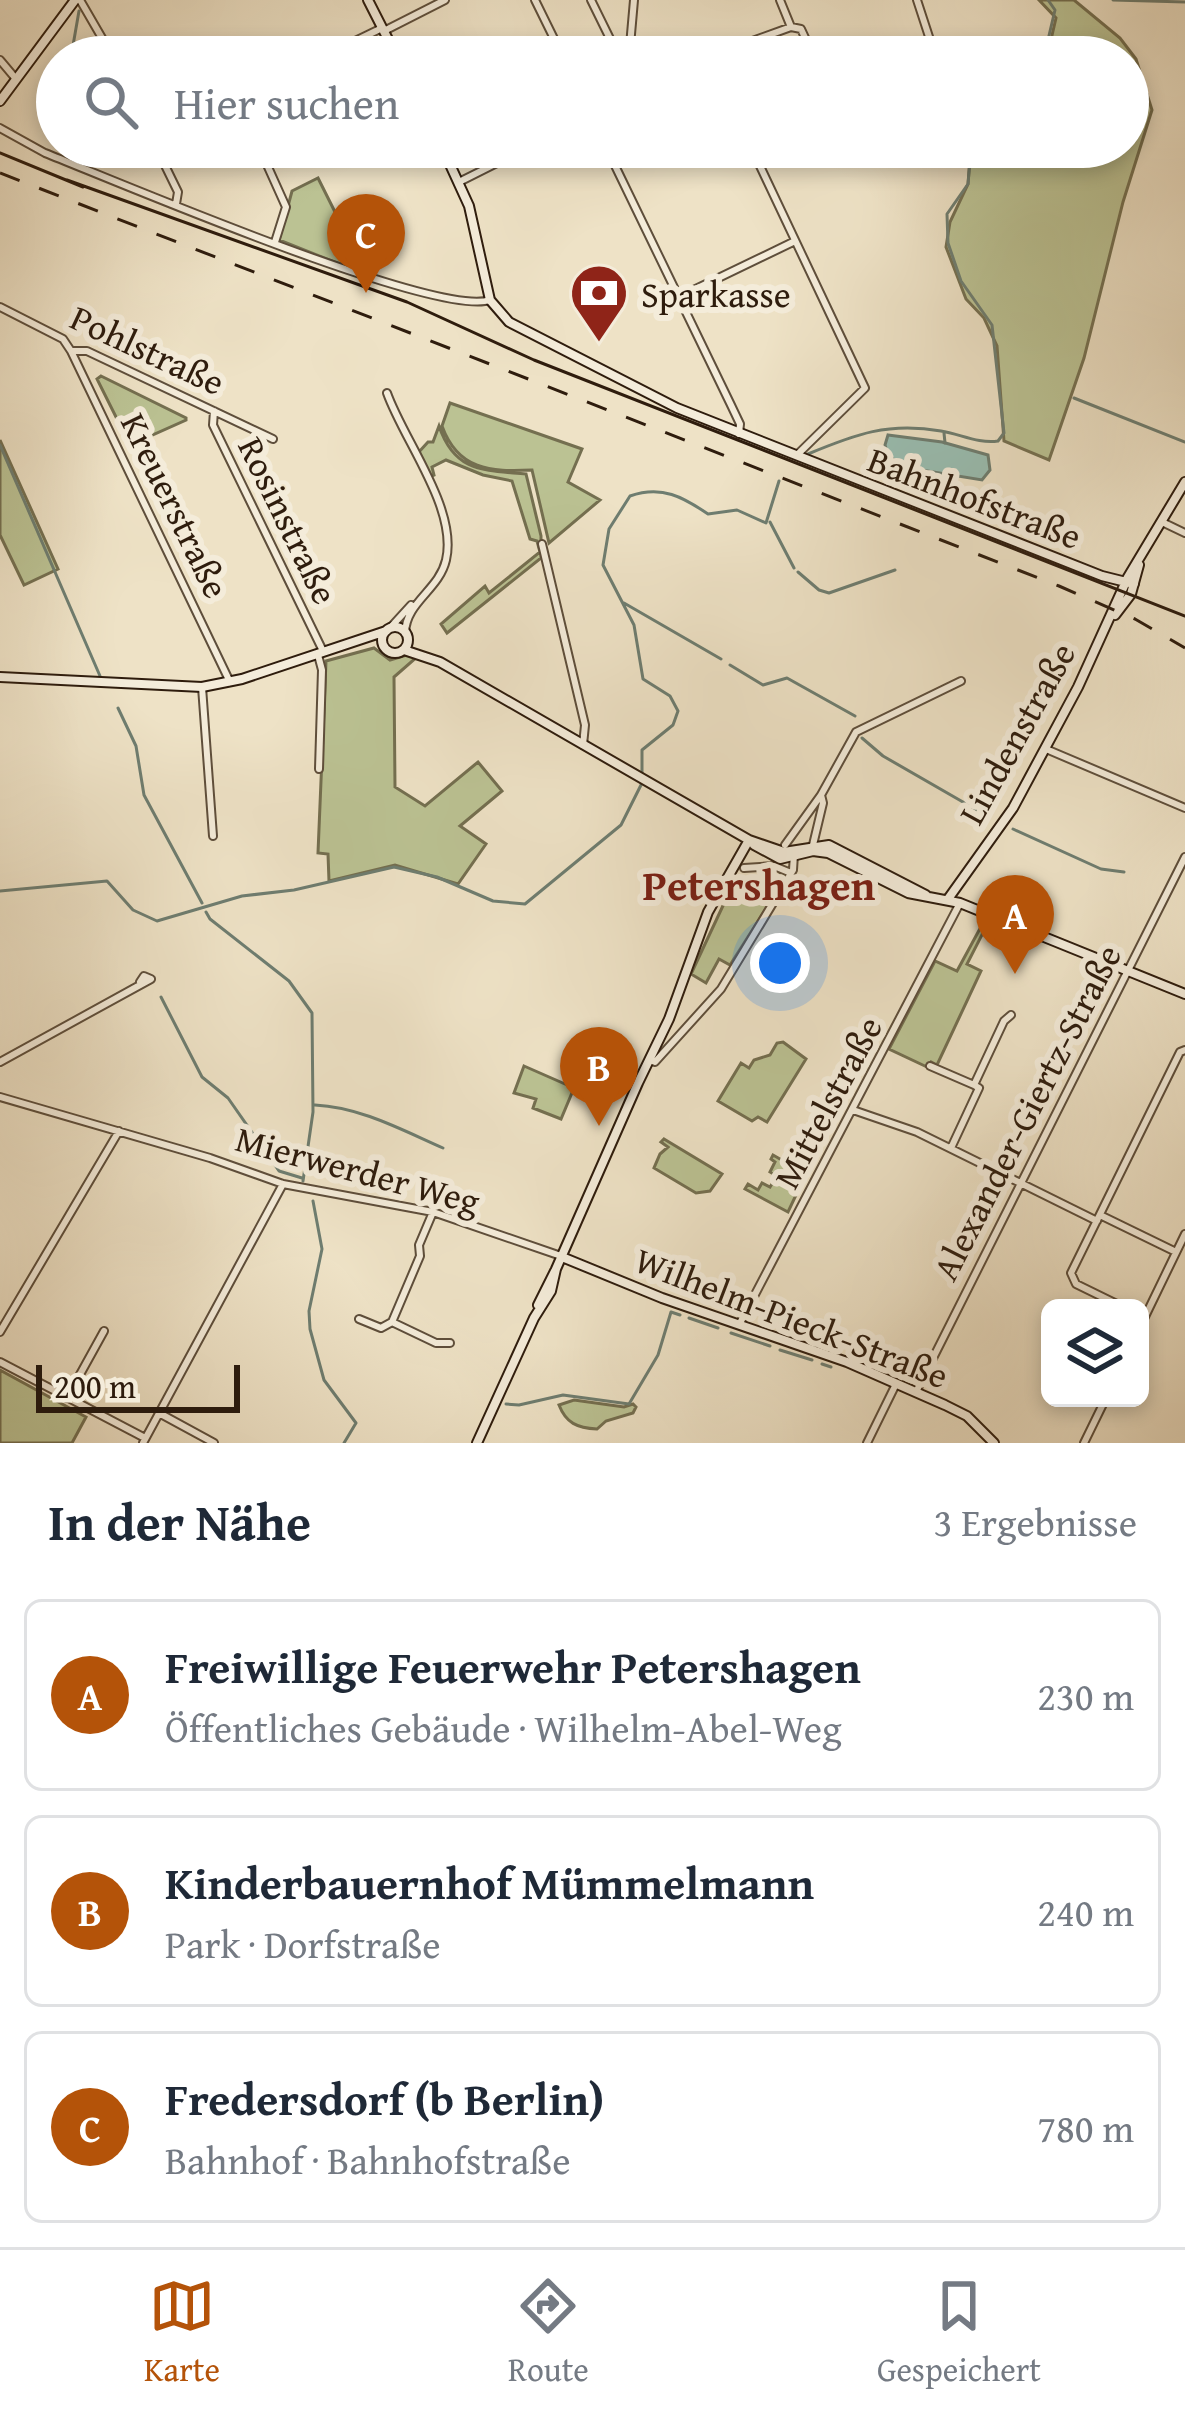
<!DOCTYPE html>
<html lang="de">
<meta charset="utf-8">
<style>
body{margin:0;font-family:"Gentium Book Plus",serif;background:#f6f6f7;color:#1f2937}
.controls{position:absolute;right:36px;bottom:36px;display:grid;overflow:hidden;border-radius:18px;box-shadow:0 6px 18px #0003}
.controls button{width:108px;height:108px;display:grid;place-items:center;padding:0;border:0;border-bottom:3px solid #e0e1e3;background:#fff;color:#1f2937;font:60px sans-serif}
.scale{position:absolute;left:36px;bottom:30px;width:204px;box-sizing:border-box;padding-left:12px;border:6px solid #2e1c0d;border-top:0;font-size:33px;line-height:42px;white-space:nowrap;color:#2e1c0d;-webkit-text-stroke:9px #f4ecda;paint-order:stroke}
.you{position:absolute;left:780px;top:963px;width:42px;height:42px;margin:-30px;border:9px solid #fff;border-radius:50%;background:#1a73e8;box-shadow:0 0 0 18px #1a73e833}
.badge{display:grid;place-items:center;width:78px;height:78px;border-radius:50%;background:#b45309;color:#fff;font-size:39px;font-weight:700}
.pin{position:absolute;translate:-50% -99px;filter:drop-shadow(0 3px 6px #0008)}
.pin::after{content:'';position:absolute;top:63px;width:42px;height:36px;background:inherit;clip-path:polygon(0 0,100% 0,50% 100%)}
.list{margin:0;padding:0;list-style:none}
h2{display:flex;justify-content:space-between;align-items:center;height:156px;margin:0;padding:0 48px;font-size:51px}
h2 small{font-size:39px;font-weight:400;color:#747a83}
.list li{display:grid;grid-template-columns:78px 1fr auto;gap:36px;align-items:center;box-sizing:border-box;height:192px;margin:0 24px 24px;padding:0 24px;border:3px solid #e0e1e3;border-radius:18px}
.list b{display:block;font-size:45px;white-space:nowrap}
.list p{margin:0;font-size:39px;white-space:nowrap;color:#747a83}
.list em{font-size:39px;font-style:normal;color:#747a83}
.icon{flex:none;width:66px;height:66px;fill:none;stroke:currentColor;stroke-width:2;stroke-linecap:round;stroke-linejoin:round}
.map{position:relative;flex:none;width:1185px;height:1443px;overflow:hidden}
.search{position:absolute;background:#fff;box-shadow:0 6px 18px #0003;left:36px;right:36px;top:36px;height:132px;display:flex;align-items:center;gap:30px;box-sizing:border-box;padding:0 42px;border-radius:66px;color:#747a83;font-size:45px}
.sheet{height:804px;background:#fff}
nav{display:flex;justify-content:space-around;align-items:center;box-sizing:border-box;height:168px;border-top:3px solid #e0e1e3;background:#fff;font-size:33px;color:#747a83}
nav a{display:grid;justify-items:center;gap:6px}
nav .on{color:#b45309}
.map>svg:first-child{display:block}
.green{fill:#bbc293;stroke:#746f50;stroke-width:3}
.water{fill:#99beb2;stroke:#6e7d70;stroke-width:3}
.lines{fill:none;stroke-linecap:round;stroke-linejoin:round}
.stream{stroke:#6e7d70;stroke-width:3}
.street-casing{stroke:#5e4e3b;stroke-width:10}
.secondary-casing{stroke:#2e1c0d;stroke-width:12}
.street{stroke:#f4ecda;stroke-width:6}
.secondary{stroke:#f4ecda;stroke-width:8}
.tram{stroke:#2e1c0d;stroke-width:3}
.rail{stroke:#2e1c0d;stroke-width:3;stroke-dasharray:21 21;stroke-linecap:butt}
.labels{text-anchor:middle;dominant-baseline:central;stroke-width:12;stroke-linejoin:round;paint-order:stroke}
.poi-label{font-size:36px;fill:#2e1c0d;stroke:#f4ecda;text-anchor:start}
.street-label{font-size:36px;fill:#2e1c0d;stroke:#f4ecda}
.quarter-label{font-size:42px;font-weight:bold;fill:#7a1f14;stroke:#f4ecda}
</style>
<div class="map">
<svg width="1185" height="1443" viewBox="0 0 1185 1443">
<rect width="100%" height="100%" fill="#eee2c6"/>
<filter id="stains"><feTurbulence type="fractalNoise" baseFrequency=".00167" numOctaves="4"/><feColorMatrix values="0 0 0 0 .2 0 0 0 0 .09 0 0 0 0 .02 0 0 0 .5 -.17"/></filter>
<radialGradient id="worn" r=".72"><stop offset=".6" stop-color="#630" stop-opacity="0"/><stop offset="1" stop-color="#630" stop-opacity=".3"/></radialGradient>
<!-- green -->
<path class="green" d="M1039,0H1074L1120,38L1136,59L1152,110L1123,202L1084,358L1049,460L1004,441L997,346L984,318L966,299L946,247L950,222L968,184L971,147H1128V57H1047L1056,18Z
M318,178L348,238L342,265L279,240L292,191Z
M101,376L186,418V420L130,445L97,379Z
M450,403L582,449L568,482L600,500L549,543L532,470C490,472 458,470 442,426Z
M439,426C455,473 484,470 526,474L541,536V558L447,633L441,624L485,586L489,593L540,552L537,541L530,539L512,481L483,475L446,460L432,467L434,475L429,477L418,453L428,442H433Z
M0,440L58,569L24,585L0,535Z
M374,648L390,660L410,654L417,657L394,677L395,787L425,806L478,762L502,791L460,826L486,844L458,884L395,865L329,881L328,854L318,853L326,661Z
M781,871L787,875L785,879L730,965L719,959L706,983L691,974L735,880L753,878L754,884L747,881L742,890L758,898L763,889L758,886L763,882L770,885L768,893L774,895Z
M983,923L987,925L967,964L981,971L937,1065L931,1062L927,1067L889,1049L935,961L957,971Z
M783,1042L806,1059L767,1122L758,1117L752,1121L718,1101L741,1063L749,1068L754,1060L770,1055L777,1043Z
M524,1066L574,1088L561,1119L533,1108L536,1099L514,1093Z
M664,1139L722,1174L710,1191L696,1193L654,1168L660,1154L668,1147L661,1142Z
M773,1155L806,1174L788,1212L745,1189L748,1184L758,1190L762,1183L770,1187L777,1176L770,1172L775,1162L771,1159Z
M0,1370L86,1417L72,1443H0Z
M574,1400L624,1407L633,1404L636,1407L633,1413L606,1421L597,1429C577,1428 566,1423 559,1405Z"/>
<!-- water -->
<path class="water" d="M888,435L942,442L988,455L990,470L982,480L909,468L888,456L885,445Z"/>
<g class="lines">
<!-- stream -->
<path class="stream" d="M1113,0L1185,2
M71,57L79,11
M1044,57L1055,10L1048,0
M1074,398L1185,442
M944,433L945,443
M0,445L100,676
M808,454C856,434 888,422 941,431C960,434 979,444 998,441L1004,433L992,325L961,281L948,243L947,214L968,184L971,147
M770,522L794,568
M798,572L819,590L829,593L895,570
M624,603L721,659
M730,665L763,685L787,678L855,716
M118,708L136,746L144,795L202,903
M862,738L883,756L989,817
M642,774V750L673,725L678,711L670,696L643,679L634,625L603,565L609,529L630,496C662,485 683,497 708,514L737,510L766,523L779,481
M1013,829L1101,869L1124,872
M0,891L107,881L133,910L157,921L242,896L294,890L394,867L437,877L493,901L525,904L621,825L642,783
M206,912L210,919L289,981L312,1013L313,1112L303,1181
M161,997L202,1077L228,1098L279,1171L302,1178
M315,1105C360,1107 402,1130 443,1148
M313,1201L322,1249L309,1311L310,1329L324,1380L356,1423L344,1443
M689,1318L718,1328
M731,1333L770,1346
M780,1350L812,1360
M822,1364L831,1367
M506,1404L519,1405L563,1395L629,1404L658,1355L671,1312L680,1315"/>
<defs>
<path id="street" d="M80,0L113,57
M535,0L563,57
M591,0L619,57
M780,0L791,27L801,29L814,57
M917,0L934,52
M384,31L445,0
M322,57L382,28
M629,57L634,0
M708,57L791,27
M0,60L16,79
M0,128L45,153C116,181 436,318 490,300
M156,147L178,192L176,204
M259,147L286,207L275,242
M606,147L730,403L740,424L739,434
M751,147L865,388L798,454
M855,147L856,148
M459,182L529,147
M679,297L793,242
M0,307L63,339L71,351H87L273,439
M71,351L230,682
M387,393C404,441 458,509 446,560C439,590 406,602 405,633
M214,411L213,425L323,651
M1162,522L1185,533
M542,544L585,725L583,745
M390,628L411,605
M318,655L322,670L319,769
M202,687L213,836
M1046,749L1185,808
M785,845L821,795L856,732L961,681
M812,849L823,803L821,795
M744,868L774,866L791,873
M649,1060L655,1062L721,989L793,870L794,854
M0,1062L151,979L144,976L140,982
M930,1066L974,1085
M0,1097L210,1158L283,1184L433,1212L561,1256
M853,1110L917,1132L1097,1221
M951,1148L979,1088L974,1085L1004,1021L1011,1015
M433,1212L419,1245L420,1256L392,1322L436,1343H450
M1100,1215L1176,1252
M1125,1308L1076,1284L1071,1273L1180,1052L1185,1050
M359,1319L381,1328L392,1322
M739,1325L960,903
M1140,1327L1185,1234
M0,1332L119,1131
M0,1362L145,1438
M916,1392L1185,857
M67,1398L104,1331
M159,1413L214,1443
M143,1443L283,1184
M867,1443L896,1384
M1084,1443L1106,1398"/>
<path id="secondary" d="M368,0L397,57
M0,101L75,0
M442,147L469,206L490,300L509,322L677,408L1102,576L1134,584
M1115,615L1131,594L1139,565
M382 640a13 13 0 1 1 26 0a13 13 0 1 1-26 0Z
M404,650L440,662L749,840L784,852L829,845L926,895
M0,677L202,687L242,679L386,631
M754,845L780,859L813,851L828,853L908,893L960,903L1185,994
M948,899L1013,808L1078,687L1128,577L1185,482
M638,1083L669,1019L708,912L749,840
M562,1257L662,1298L847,1362L945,1405L967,1416L994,1443
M538,1305L555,1271
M477,1443L534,1318L551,1291L556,1269L638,1083"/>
</defs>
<!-- street casing -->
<use href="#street" class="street-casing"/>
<!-- secondary casing -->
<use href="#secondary" class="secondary-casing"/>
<!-- street -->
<use href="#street" class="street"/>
<!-- secondary -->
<use href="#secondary" class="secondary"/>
<!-- tram -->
<path class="tram" d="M0,153L83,187
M67,180L407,302L534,360L1185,616"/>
<!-- rail -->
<path class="rail" d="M0,173L1059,586L1135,619L1185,648"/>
</g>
<!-- icons -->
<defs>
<symbol id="bank-pin" viewBox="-11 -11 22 30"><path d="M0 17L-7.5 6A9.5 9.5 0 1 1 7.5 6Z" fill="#8f2418" stroke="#f4ecda"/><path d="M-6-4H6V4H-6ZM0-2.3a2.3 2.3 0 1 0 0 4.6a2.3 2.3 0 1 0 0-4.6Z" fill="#fff"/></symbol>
</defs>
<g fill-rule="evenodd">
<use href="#bank-pin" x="566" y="260" width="66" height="90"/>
</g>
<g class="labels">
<!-- poi labels -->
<g class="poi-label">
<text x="641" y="293">Sparkasse</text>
</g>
<!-- street labels -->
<g class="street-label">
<text transform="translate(148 349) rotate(25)">Pohlstraße</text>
<text transform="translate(975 497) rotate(21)">Bahnhofstraße</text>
<text transform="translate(176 505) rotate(64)">Kreuerstraße</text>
<text transform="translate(289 520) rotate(64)">Rosinstraße</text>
<text transform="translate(1016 733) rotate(-61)">Lindenstraße</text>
<text transform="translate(827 1102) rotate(-62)">Mittelstraße</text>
<text transform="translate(1026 1112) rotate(-63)">Alexander-Giertz-Straße</text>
<text transform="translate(358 1169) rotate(15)">Mierwerder Weg</text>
<text transform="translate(792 1317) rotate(21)">Wilhelm-Pieck-Straße</text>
</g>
<!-- quarter labels -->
<g class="quarter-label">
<text x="759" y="884">Petershagen</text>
</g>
</g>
<rect width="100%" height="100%" filter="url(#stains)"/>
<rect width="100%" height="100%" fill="url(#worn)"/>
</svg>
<div class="controls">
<button><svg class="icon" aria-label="layers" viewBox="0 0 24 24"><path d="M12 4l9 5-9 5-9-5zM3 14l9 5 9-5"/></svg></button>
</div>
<div class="scale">200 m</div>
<div class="you"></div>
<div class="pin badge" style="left:1015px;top:974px">A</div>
<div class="pin badge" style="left:599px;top:1126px">B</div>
<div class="pin badge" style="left:366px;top:293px">C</div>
<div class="search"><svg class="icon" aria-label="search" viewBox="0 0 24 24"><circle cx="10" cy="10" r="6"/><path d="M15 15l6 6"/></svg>Hier suchen</div>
</div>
<section class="sheet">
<h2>In der Nähe<small>3 Ergebnisse</small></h2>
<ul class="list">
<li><span class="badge">A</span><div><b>Freiwillige Feuerwehr Petershagen</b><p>Öffentliches Gebäude · Wilhelm-Abel-Weg</p></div><em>230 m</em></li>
<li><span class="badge">B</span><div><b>Kinderbauernhof Mümmelmann</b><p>Park · Dorfstraße</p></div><em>240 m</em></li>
<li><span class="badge">C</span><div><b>Fredersdorf (b Berlin)</b><p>Bahnhof · Bahnhofstraße</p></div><em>780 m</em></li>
</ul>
</section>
<nav>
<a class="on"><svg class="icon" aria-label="map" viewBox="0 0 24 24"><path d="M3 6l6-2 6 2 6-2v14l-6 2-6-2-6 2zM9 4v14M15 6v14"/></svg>Karte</a>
<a><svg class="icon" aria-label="directions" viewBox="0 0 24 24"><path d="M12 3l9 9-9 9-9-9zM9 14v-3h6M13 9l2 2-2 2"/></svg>Route</a>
<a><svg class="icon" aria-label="saved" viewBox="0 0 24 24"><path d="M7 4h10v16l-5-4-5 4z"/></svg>Gespeichert</a>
</nav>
